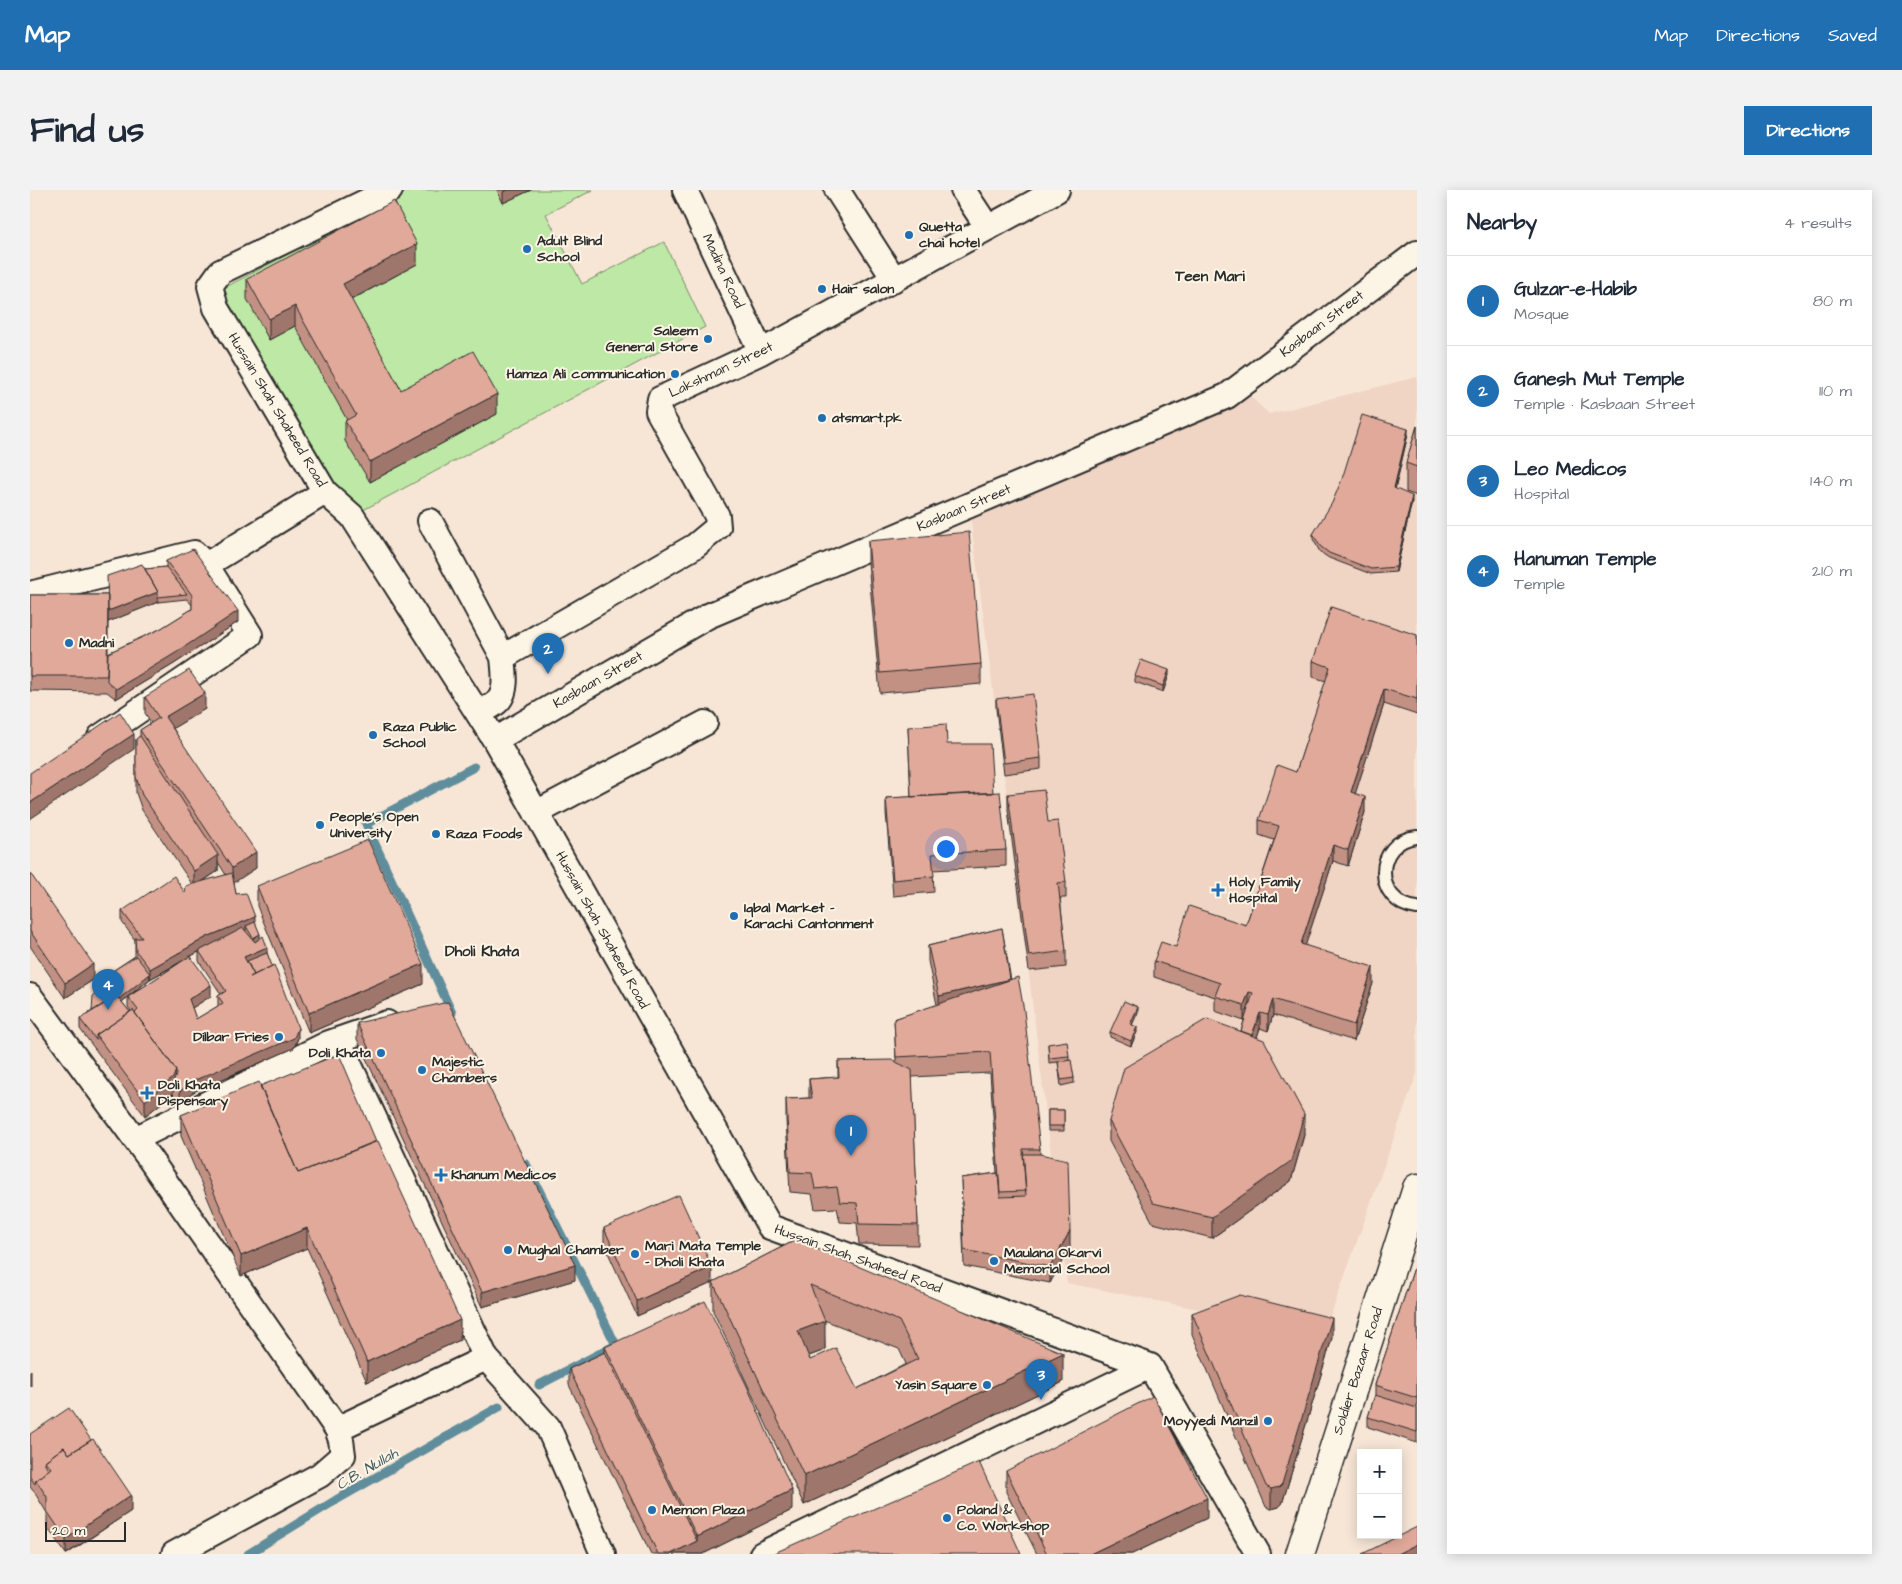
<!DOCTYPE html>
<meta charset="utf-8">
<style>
body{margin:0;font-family:"Architects Daughter",sans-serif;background:#f2f2f3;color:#1f2937}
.controls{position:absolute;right:15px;bottom:15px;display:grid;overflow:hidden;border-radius:0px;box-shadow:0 2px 12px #0003}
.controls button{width:45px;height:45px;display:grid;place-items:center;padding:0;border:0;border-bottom:1px solid #e0e1e3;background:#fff;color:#1f2937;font:25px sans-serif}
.scale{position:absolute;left:15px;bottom:12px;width:81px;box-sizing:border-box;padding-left:5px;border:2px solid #2b2b2b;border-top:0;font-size:14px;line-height:18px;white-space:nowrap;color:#2b2b2b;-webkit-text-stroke:4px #fcf5e5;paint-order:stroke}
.you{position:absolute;left:915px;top:658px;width:18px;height:18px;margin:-12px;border:4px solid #fff;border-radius:50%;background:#1a73e8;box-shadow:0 0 0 8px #1a73e833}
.badge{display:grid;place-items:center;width:32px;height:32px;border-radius:50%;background:#1f6fb2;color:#fff;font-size:16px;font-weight:700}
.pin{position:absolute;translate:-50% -41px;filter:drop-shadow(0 1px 2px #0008)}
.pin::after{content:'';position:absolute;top:26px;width:18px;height:15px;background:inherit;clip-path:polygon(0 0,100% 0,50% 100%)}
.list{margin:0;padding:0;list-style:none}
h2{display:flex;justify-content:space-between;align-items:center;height:65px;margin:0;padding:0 20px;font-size:21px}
h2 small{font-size:16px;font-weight:400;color:#747a83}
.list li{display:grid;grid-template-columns:32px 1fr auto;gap:15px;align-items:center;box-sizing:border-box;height:90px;padding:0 20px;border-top:1px solid #e0e1e3}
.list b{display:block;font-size:19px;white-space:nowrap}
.list p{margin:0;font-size:16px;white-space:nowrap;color:#747a83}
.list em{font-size:16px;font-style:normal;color:#747a83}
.map{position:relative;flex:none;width:1387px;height:1364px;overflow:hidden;border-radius:0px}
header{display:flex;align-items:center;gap:30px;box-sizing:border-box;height:70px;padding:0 25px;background:#1f6fb2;color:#fff}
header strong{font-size:24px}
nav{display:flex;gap:28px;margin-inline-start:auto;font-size:18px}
.intro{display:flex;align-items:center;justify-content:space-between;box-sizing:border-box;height:120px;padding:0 30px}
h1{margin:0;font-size:35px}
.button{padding:12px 22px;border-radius:0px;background:#1f6fb2;color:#fff;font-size:18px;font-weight:700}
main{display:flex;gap:30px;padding:0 30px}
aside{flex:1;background:#fff;border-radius:0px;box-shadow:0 2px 12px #0003}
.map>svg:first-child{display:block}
.built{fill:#f0d4c4}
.green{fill:#bee8a5;stroke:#748a68}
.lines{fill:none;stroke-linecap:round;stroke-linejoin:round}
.stream{stroke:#618d9b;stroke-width:9}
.lane-casing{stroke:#2b2b2b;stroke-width:16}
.street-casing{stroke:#2b2b2b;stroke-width:28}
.secondary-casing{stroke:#2b2b2b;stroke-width:31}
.lane{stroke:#fcf5e5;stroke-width:12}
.street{stroke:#fcf5e5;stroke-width:24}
.secondary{stroke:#fcf5e5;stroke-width:28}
.wall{fill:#c29184;stroke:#2b2b2b;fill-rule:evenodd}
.shaded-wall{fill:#9e766c;stroke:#2b2b2b}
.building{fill:#e1a99a;stroke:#2b2b2b;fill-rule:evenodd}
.poi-dot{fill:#1f6fb2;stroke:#fcf5e5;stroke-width:2}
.labels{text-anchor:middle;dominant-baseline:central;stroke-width:4;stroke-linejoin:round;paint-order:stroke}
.poi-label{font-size:14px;font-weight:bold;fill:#2b2b2b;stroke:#fcf5e5;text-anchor:start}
.street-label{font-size:14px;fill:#2b2b2b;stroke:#fcf5e5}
.neighbourhood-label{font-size:15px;font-weight:bold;fill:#2b2b2b;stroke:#fcf5e5}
.water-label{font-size:15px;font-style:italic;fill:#465c63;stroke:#fcf5e5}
</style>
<header>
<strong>Map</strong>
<nav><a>Map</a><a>Directions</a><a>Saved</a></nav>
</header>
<div class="intro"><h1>Find us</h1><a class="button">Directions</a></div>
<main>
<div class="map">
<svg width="1387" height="1364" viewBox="0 0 1387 1364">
<rect width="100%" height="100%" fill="#f7e6d6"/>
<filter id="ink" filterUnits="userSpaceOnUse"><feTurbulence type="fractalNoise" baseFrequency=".02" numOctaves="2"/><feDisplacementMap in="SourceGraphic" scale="10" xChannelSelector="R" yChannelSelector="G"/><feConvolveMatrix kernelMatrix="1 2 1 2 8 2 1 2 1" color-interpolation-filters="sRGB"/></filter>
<g filter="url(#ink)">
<!-- built -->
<path class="built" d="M1387,187V883L1294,1144L1037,1093L974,584L939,316L1209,196L1239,224Z"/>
<!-- green -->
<path class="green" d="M380,0H563L516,24L552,94L634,52L675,137L322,326L201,126L190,100Z"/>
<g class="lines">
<!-- stream -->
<path class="stream" d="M422,823L336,634L444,577
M496,974L586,1155L509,1195
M218,1364L306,1310L469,1217"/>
<defs>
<path id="lane" d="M1387,647C1343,651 1343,713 1387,718"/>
<path id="street" d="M360,0L190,82L180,96L186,118L295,302L322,326L465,550L740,1037L1120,1176L1228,1364
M655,0L731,162
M807,0L864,89
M933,0L958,38
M400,331L473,467
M0,404L164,363L172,371
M448,523C454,520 464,516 469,510C478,499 474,480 473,467L665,356L688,337L687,326L628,221L630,209L731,162L1027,0
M70,547L220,445L176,375L295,302
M465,550L678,426L1197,206L1387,63
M506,623L675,533
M0,806L119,968L307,1239L456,1168
M308,850L456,1168L518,1237L573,1364
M105,949L299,853L357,833
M144,1364L290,1285L313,1265L311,1250L307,1239
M732,1364L1120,1176"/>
<path id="secondary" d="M1270,1364L1387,998"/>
</defs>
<!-- lane casing -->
<use href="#lane" class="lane-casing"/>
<!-- street casing -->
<use href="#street" class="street-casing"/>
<!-- secondary casing -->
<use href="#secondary" class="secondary-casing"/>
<!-- lane -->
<use href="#lane" class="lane"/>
<!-- street -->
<use href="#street" class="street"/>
<!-- secondary -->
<use href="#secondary" class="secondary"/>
</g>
<!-- wall -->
<path class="wall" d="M467,0H501L473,13Z
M387,74L321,110L371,200L467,224L340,292L315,251V231L317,230L265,136L239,150L217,109V89Z
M1387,236V306L1376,302V273Z
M1378,244L1365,299L1382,311L1366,382L1341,384L1299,368L1290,362L1283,349V344Z
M838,351L951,474V494L850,503L838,372Z
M136,371L208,432L144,474L86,509L77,502L0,501V405H78L115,379L136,377ZM157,409L162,415V419L130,439L78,463V432L128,412Z
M1387,445V525L1354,514L1325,603L1335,622L1318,676L1303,671L1275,755L1343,793L1324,851L1243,825L1238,841L1230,838L1227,847L1274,945L1261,991L1182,1048L1123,1033L1079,951V931L1211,841L1214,831L1185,821V807L1124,787V771L1146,757L1216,735L1244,650L1229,645V630L1266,582L1296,491L1283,487V471Z
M1139,485L1133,502L1105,492V486Z
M115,507L175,519L143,538L226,678L204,692L206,704L225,732L230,748L237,763L268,848L264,858L165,901L150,911L143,904L115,926L50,839V829L62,821L86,789L84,785V780L105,766V750L92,732V721L155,703L162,694L112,620L106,603V549L110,546V540L121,533L115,523ZM188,672L196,685L172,692L188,681ZM169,762V771L191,804L188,806V816L166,829L162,818L181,806L161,766ZM148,774L101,805L120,789ZM98,807V817L101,821L100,822L92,812Z
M966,509L1011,568V579L974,584L966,519Z
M878,537L917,554L963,603L976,660V676L903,680L904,702L863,706L856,623V608L881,607Z
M978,604L1018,632L1036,692V708H1030L1036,761V777L999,781L978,620Z
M0,683L63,790L35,808L0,756Z
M227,696L393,794L279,843L227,716Z
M972,738L1010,959V964L1040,1057L1020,1093L934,1076L931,988L967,983L960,883L882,887L888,1035V1055L829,1054L827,1033L810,1032L807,1018L785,1019L782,1004L760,1002L756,930V909L779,908V889L808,887V871H866L864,829L907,815L898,771V756Z
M1108,822L1102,835L1107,842L1101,856L1080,847V842Z
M327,833L545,1090L452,1117L327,849Z
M1018,854L1039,866V870L1044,888V893L1031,896L1028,872L1019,873Z
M230,896L430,1150L337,1192L277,1058L211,1086L151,946V925Z
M1018,920H1034V941H1018Z
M574,1038L682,1093L607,1126L574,1054Z
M766,1050L1033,1192L774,1315L683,1121V1092ZM794,1130L869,1159L876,1174L827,1199L780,1170L779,1166L795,1160Z
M1387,1069V1253L1338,1237V1227L1345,1205V1195Z
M1162,1123L1302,1148L1252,1314L1249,1317L1241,1319L1236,1317L1162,1144Z
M575,1157L762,1320L673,1364H621L539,1195V1179L575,1162Z
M0,1244L101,1321L37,1364H36L17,1337V1323L6,1305V1304L0,1297Z
M976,1281L1177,1328L1102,1364H1007L976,1302Z"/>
<!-- shaded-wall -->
<path class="shaded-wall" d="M478,0H501L473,13V2Z
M387,54V74L313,114V94Z
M265,116V136L239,150V129Z
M467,204V224L340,292V272Z
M1378,239V244L1364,304V298Z
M1382,306V311L1366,382V377Z
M128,402V412L78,432V421Z
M208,421V432L144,474L86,509V499Z
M1139,480V485L1133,502V496Z
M1354,499V514L1321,617V602Z
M175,503V519L135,543V527Z
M104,544V559L0,629V613Z
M1335,607V622L1318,676V660Z
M1303,655V671L1271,769V754Z
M226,662V678L202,694V678Z
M188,665V681L164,697V681Z
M225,727V737L216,736V741L177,757L120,789V779L177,747Z
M230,744V749L223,753V748Z
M237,757V768L217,777L214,767Z
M63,774V790L35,808V793Z
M393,774V794L279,843V823Z
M1343,777V793L1324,851V835Z
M120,784V789L85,817L62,827Z
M980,789L909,821V806Z
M181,795V806L159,820V809Z
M1219,802V817L1214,831V815Z
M1243,809V825L1238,841V825Z
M1108,817V822L1100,839V834Z
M1230,823V838L1221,865V850Z
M1107,837V842L1101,856V851Z
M268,838V848L264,858L165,901L150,911V901L165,890Z
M146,880V895L143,893V904L115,926V911Z
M1274,924V945L1261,991L1182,1048V1027Z
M277,1038V1058L211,1086V1066Z
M1040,1041V1057L1020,1093V1077Z
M545,1075V1090L452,1117V1102Z
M682,1077V1093L607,1126V1111Z
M1302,1128V1148L1252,1314L1249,1317L1241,1319V1299Z
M430,1130V1150L337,1192V1172Z
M795,1131V1160L768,1170V1141Z
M1033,1163V1192L774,1315V1286Z
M1,1180V1196H0V1181Z
M762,1300V1320L673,1364H641L667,1351V1347Z
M101,1305V1321L36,1364V1349Z
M1177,1308V1328L1102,1364H1060Z
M1387,1354V1364H1367Z"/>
<!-- building -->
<path class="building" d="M364,11L387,54L313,94L371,200L443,161L467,204L340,272L315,231L326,225L265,116L239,129L217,89Z
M1332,225L1378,239L1364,298L1382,306L1366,377L1341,379L1299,363L1290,356L1283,344L1302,313L1312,289Z
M1387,236V277L1376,273Z
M939,342L951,474L850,483L838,351Z
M163,359L208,421L144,464L86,499L77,491L78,463L130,439L162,419V405L136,371Z
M112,374L128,402L78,421L77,386Z
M136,377L157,404L128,407V402L115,379Z
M0,405H78L77,486H0Z
M1301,417L1387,445V509L1354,499L1321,602L1335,607L1318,660L1303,655L1271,754L1343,777L1324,835L1243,809L1238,825L1230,823L1222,845L1211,841L1223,803L1219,802L1214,815L1185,806L1190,793L1124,771L1131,752L1146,757L1159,716L1216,735L1249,636L1229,630L1247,575L1266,582L1300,477L1283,471Z
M1111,470L1139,480L1133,496L1105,486Z
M159,480L175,503L135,527L226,662L202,678L110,540L129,528L115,507Z
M1003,504L1011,568L974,573L966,509Z
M90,522L104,544L0,613V583Z
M916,534L917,554H960L963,603L881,607L878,537Z
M110,546L188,665L164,681L112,605L106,587V549Z
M1014,600L1018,632L1028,631L1036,692L1028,693L1036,761L999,766L978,604Z
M970,602L976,660L902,664L904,686L863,690L856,608Z
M338,650L393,774L279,823L227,696Z
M0,683L63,774L35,793L0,741Z
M202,683L206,704L216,703L225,727L177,747L120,779L106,761L105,748H112L92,721L144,686L155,703L156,696Z
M225,732L230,744L223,748L216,736Z
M213,738L225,752L233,746L237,757L214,767L224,785L220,787L244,775L268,838L264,848L165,890L150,901L143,893L146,885V880L105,823L108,820L98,807L160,766L181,795L159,809L166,829L193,813L188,806L196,801L169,761Z
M972,738L980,789L909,806L898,756Z
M237,763L242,776L224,785L217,771Z
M106,766L120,784L89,809L87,806L62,821L63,806L88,788L84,780Z
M988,787L994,821L1010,959H993L996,1001L970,1002L960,862L866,867L864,829Z
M87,806L100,822L66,845V850L50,829Z
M1094,811L1108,817L1100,834L1107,837L1101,851L1080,842Z
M418,812L545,1075L452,1102L327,833Z
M103,820L146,880L143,888L115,911L66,845Z
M1177,829L1234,850L1274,924L1261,971L1182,1027L1123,1013L1079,931L1094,878Z
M1037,851L1039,866L1019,868L1018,854Z
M309,864L346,951L268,983L230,896Z
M862,870L882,880L888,1035L829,1034L827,1013L810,1012L807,997L785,999L782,983L760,982L756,909L782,908L779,889L809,887L808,871Z
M1041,870L1044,888L1031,890L1028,872Z
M229,892L268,983L348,951L430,1130L337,1172L277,1038L211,1066L151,925Z
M1018,920H1034V936H1018Z
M993,964H1010L1038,970L1040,1041L1020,1077L934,1060L931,988L968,983L970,1007L996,1006Z
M649,1005L682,1077L607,1111L574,1038Z
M766,1050L1033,1163L774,1286L683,1092ZM780,1095L869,1131L888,1169L827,1199L806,1158L780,1170L768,1141L795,1131Z
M1387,1069V1208L1345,1195Z
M1210,1105L1302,1128L1252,1294L1249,1297L1241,1299L1236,1296L1162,1123Z
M675,1111L717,1196L762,1300L667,1347L575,1157Z
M575,1162L667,1351L641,1364H628L539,1179Z
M1345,1205L1387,1218V1242L1338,1227Z
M1123,1206L1177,1308L1060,1364H1017L976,1281Z
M39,1218L61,1250L39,1264L34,1257L15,1271V1274L18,1280L6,1290L5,1294L0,1287V1244Z
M63,1249L101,1305L36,1349L17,1321V1307L6,1290L21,1278L15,1271L34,1257L39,1264Z
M949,1272L991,1364H742Z
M1387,1337V1354L1367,1364H1332Z"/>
</g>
<!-- markers -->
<g class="poi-dot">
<circle cx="879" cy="45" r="5"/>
<circle cx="497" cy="59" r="5"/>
<circle cx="792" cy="99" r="5"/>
<circle cx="678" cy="149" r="5"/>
<circle cx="645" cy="184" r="5"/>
<circle cx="792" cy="228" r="5"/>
<circle cx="39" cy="453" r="5"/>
<circle cx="343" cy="545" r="5"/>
<circle cx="290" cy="635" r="5"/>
<circle cx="406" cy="644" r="5"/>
<path d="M1185.5 692.5h5v5h5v5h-5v5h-5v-5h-5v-5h5z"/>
<circle cx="704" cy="726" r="5"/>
<circle cx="249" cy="847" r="5"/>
<circle cx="351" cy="863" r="5"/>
<circle cx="392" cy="880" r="5"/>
<path d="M114.5 895.5h5v5h5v5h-5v5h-5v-5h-5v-5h5z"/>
<path d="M408.5 977.5h5v5h5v5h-5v5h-5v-5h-5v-5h5z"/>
<circle cx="478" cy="1060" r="5"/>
<circle cx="605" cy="1064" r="5"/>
<circle cx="964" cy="1071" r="5"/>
<circle cx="957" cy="1195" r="5"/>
<circle cx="1238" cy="1231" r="5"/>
<circle cx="622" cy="1320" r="5"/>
<circle cx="917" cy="1328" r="5"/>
</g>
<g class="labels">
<!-- poi labels -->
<g class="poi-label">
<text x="889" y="37">Quetta<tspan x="889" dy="16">chai hotel</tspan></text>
<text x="507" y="51">Adult Blind<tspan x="507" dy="16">School</tspan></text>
<text x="802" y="99">Hair salon</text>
<text x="668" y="141" text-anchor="end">Saleem<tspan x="668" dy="16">General Store</tspan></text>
<text x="635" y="184" text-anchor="end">Hamza Ali communication</text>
<text x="802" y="228">atsmart.pk</text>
<text x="49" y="453">Madni</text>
<text x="353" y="537">Raza Public<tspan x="353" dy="16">School</tspan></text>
<text x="300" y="627">People's Open<tspan x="300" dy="16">University</tspan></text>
<text x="416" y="644">Raza Foods</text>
<text x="1199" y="692">Holy Family<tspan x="1199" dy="16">Hospital</tspan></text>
<text x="714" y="718">Iqbal Market -<tspan x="714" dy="16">Karachi Cantonment</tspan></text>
<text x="239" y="847" text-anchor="end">Dilbar Fries</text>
<text x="341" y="863" text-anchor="end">Doli Khata</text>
<text x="402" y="872">Majestic<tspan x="402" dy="16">Chambers</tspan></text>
<text x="128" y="895">Doli Khata<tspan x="128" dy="16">Dispensary</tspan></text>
<text x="421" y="985">Khanum Medicos</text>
<text x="615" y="1056">Mari Mata Temple<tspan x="615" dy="16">- Dholi Khata</tspan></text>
<text x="488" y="1060">Mughal Chamber</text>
<text x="974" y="1063">Maulana Okarvi<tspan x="974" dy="16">Memorial School</tspan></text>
<text x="947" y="1195" text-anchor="end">Yasin Square</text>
<text x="1228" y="1231" text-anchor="end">Moyyedi Manzil</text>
<text x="632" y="1320">Memon Plaza</text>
<text x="927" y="1320">Poland &amp;<tspan x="927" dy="16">Co. Workshop</tspan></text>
</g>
<!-- street labels -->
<g class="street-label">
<text transform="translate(693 81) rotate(65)">Madina Road</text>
<text transform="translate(1292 134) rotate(-37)">Kasbaan Street</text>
<text transform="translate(691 180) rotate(-25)">Lakshman Street</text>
<text transform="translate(247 220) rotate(59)">Hussain Shah Shaheed Road</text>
<text transform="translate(934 318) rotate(-23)">Kasbaan Street</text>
<text transform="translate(568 490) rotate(-30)">Kasbaan Street</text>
<text transform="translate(572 740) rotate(61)">Hussain Shah Shaheed Road</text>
<text transform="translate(828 1069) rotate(20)">Hussain Shah Shaheed Road</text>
<text transform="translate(1328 1181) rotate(-72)">Soldier Bazaar Road</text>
</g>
<!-- neighbourhood labels -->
<g class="neighbourhood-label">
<text x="1180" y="86">Teen Mari</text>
<text x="452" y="761">Dholi Khata</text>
</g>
<!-- water labels -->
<g class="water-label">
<text transform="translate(337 1279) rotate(-30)">C.B. Nullah</text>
</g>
</g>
</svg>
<div class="controls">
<button>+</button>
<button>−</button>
</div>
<div class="scale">20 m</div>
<div class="you"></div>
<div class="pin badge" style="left:821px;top:966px">1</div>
<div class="pin badge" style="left:518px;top:484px">2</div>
<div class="pin badge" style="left:1011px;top:1210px">3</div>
<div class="pin badge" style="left:78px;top:820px">4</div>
</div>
<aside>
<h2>Nearby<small>4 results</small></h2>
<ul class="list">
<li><span class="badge">1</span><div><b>Gulzar-e-Habib</b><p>Mosque</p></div><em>80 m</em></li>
<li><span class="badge">2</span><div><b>Ganesh Mut Temple</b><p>Temple · Kasbaan Street</p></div><em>110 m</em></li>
<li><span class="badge">3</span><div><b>Leo Medicos</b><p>Hospital</p></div><em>140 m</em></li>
<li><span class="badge">4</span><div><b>Hanuman Temple</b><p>Temple</p></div><em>210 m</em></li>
</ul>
</aside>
</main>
